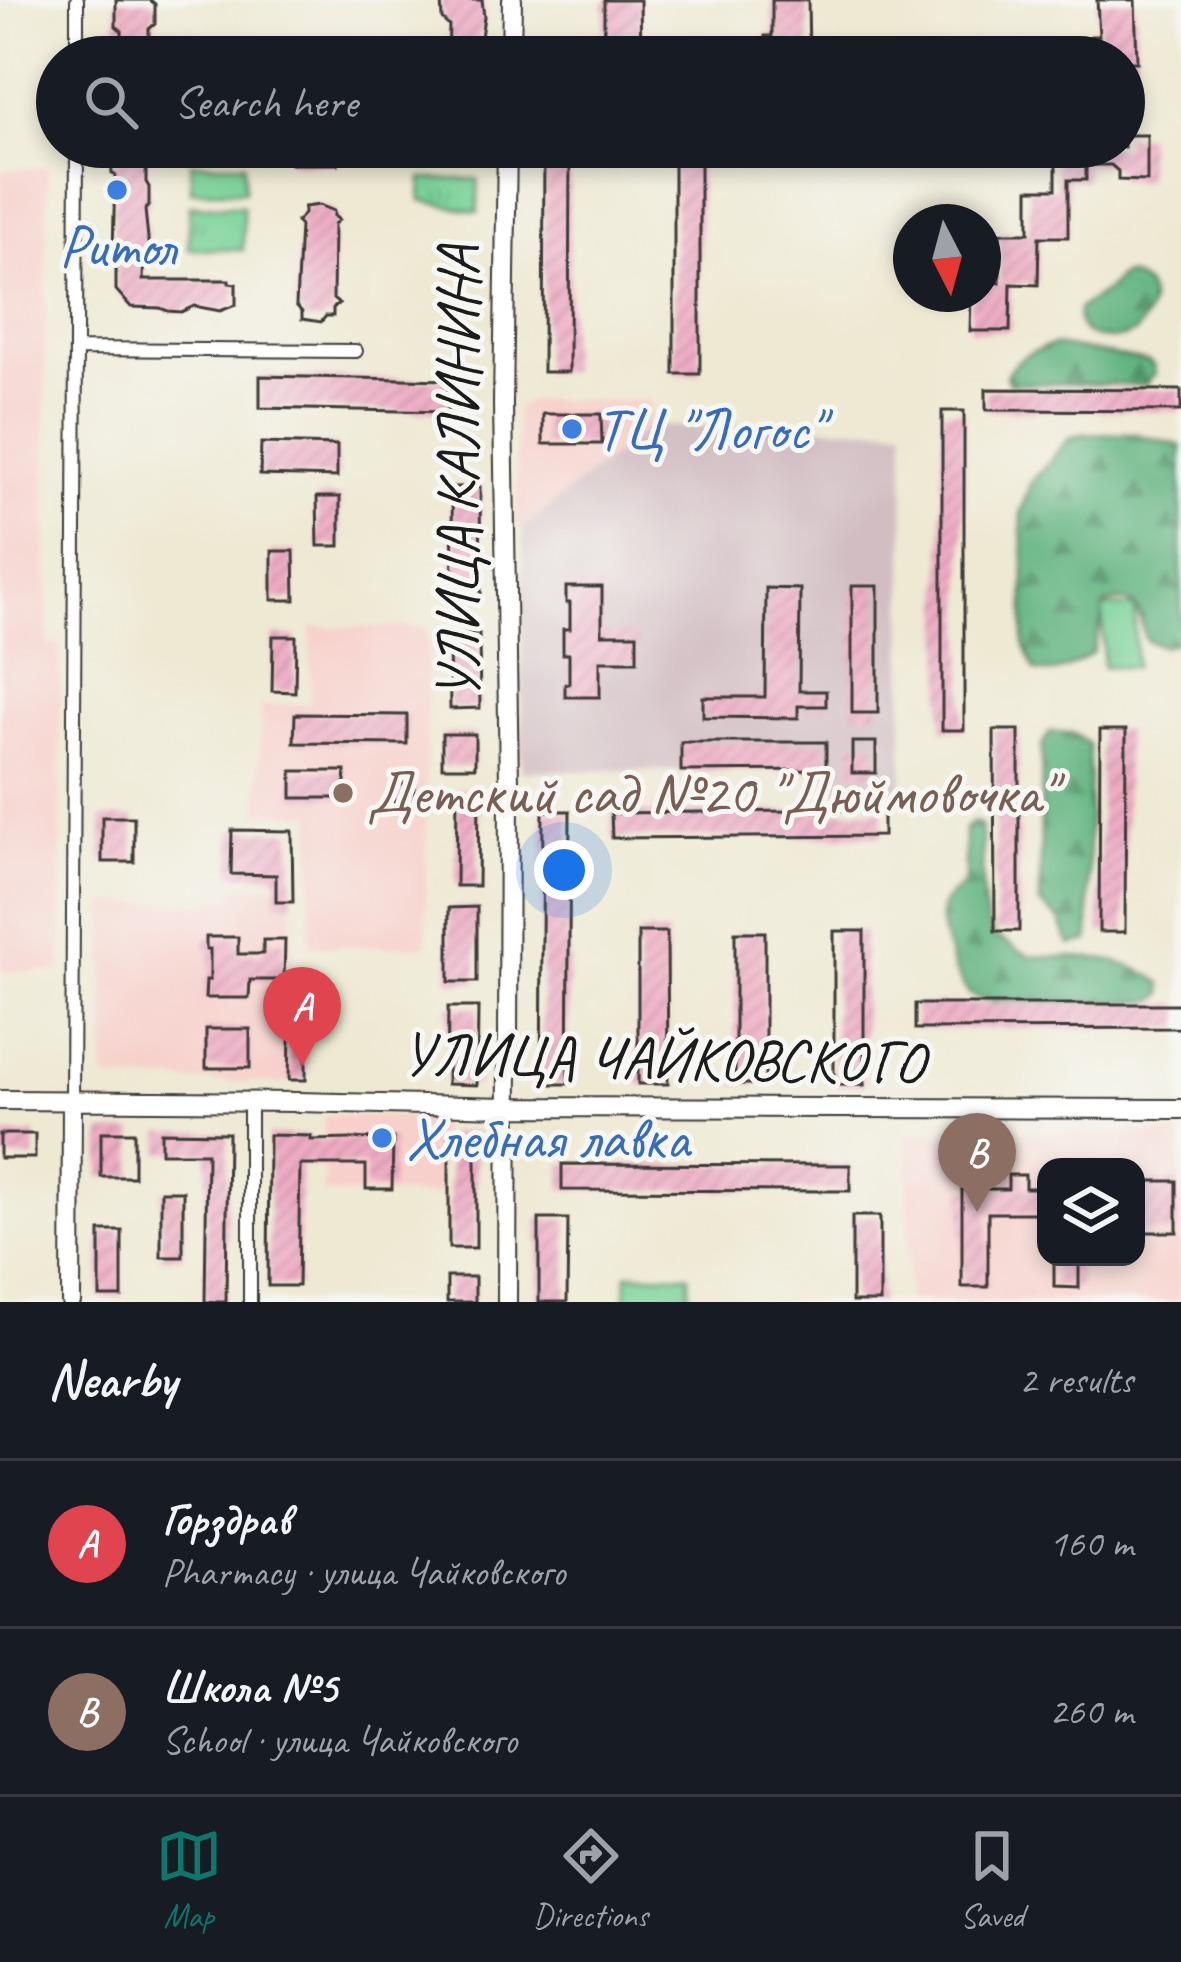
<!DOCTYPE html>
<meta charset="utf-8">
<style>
body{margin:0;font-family:Caveat,sans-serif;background:#242831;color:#f1f3f6}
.controls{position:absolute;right:36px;bottom:36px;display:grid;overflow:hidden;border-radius:24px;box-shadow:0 6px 18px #0003}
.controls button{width:108px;height:108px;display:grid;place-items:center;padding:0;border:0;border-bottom:3px solid #363941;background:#171b24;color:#f1f3f6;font:60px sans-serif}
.compass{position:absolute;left:893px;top:204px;width:108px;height:108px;border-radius:50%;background:#171b24;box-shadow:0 6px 18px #0003;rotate:174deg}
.you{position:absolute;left:564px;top:870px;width:42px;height:42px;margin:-30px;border:9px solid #fff;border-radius:50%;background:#1a73e8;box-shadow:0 0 0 18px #1a73e833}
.badge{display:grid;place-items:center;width:78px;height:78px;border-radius:50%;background:#0f766e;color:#fff;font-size:39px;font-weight:700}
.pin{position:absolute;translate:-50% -99px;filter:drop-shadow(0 3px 6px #0008)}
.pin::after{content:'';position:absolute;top:63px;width:42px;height:36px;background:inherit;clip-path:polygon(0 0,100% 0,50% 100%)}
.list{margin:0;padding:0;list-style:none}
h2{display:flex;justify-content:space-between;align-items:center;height:156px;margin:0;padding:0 48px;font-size:51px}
h2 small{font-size:39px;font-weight:400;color:#9ea1a6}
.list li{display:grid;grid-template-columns:78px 1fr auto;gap:36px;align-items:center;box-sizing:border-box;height:168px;padding:0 48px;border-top:3px solid #363941}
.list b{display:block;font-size:45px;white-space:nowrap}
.list p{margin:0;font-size:39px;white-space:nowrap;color:#9ea1a6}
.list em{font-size:39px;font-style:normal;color:#9ea1a6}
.icon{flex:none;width:66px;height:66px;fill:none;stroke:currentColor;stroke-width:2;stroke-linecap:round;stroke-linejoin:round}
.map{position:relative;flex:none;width:1181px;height:1302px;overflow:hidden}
.search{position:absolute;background:#171b24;box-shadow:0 6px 18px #0003;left:36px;right:36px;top:36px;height:132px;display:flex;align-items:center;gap:30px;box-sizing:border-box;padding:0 42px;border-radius:66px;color:#9ea1a6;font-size:45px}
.sheet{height:492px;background:#171b24}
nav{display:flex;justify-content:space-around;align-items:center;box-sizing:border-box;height:168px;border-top:3px solid #363941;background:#171b24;font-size:33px;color:#9ea1a6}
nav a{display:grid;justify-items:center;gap:6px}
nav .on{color:#0f766e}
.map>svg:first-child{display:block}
.built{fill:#f7d0cb;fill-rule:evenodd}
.industrial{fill:#d2bec2}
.forest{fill:url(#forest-firs);stroke:#3f684e;stroke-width:3}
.park{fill:url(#park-tufts);stroke:#4a775a;stroke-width:3}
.garden{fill:#79d297;stroke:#4a775a;stroke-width:3}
.building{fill:url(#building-hatch)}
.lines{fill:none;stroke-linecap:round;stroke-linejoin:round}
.street-casing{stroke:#3c3b37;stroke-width:16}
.secondary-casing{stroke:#3c3b37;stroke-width:22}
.street{stroke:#fff;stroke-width:12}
.secondary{stroke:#fff;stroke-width:18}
.shop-dot{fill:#3f7fe0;stroke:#f6f6f2;stroke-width:4.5}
.education-dot{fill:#8d6e63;stroke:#f6f6f2;stroke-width:4.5}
.labels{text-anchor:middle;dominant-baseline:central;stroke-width:10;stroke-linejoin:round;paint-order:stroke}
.shop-label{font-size:60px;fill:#366cbe;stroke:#f6f6f2;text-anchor:start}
.street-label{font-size:60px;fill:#1c1c1c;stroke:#f6f6f2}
.education-label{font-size:60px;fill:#785e54;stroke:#f6f6f2;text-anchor:start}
</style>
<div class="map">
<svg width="1181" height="1302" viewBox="0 0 1181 1302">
<defs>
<pattern id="forest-firs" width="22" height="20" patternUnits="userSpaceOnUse" patternTransform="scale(3)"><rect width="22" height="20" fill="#62b480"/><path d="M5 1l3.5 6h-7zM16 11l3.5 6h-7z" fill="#509268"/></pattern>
<pattern id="park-tufts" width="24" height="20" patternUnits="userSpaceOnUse" patternTransform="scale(3)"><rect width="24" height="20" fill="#79d297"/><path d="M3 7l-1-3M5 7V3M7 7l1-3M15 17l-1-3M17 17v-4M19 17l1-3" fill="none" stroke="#68b482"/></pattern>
<pattern id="building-hatch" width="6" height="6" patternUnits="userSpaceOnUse" patternTransform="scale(3)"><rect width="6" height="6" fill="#eeacc4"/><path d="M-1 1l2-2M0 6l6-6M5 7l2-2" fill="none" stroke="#cc93a8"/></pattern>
</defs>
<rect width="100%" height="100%" fill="#f6f6f2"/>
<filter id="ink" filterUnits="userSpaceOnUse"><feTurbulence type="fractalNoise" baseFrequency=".00833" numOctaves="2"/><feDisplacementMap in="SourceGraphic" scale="24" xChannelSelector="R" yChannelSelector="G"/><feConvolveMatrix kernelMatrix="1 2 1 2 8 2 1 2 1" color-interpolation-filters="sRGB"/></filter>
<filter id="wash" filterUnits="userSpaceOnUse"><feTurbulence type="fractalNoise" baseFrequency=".004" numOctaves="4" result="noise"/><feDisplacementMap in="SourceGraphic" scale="48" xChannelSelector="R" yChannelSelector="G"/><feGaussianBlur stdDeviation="2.7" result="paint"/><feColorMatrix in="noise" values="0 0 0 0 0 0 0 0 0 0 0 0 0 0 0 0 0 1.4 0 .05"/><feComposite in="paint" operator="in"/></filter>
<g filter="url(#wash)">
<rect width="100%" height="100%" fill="#eee9d3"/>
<!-- built -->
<path class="built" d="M48,167L45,349L48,644L60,645L62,967L56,972L0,971V170Z
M530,400H650V426L523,528H516V412L518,406Z
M311,627H427L426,946H310L313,814L258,812L261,705L310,704Z
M234,886L293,887L289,1083L109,1080L104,1074L105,903L209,904L215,899H233Z
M324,1115L440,1117L439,1195L323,1194Z
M1032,1132L1181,1134V1302H908V1133ZM1046,1167H1136V1257H1046Z"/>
<!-- industrial -->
<path class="industrial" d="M650,426L905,428L903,789L826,791L825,770L521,771L523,528Z"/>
<!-- forest -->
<path class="forest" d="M1126,275C1159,286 1154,310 1135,333C1113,343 1073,343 1078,310C1092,298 1108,294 1117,278Z
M1054,345L1147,361L1153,365L1155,373L1145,385L1009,383L1006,376C1013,359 1036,349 1054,345Z
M1083,434H1137L1181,446V641L1163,646L1146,641C1137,616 1143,593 1106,604L1093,652C1075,664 1057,678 1035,670L1024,644L1025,578L1021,512L1030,484L1070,437Z
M1050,732L1073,733L1089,745V941L1070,945L1060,920L1040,904L1042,745Z
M974,822L981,825C987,861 974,907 995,938C1009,940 1015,951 1029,955C1041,958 1057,957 1069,957C1108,958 1129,961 1162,983L1163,994L1158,999L1148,1001H996C987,1000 976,999 969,993C956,980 938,929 941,911C943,898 958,892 965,882V828Z"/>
<!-- park -->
<path class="park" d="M422,179H478V212L421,200Z
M189,206H243V250L189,249Z"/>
<!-- garden -->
<path class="garden" d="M191,163H244V191H191Z
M1103,607H1135V667H1103Z
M627,1274L689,1275V1302H626Z"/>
<g id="blocks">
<!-- building -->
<path class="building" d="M116,0H150L155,4V24L149,29V39L122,40V31L116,26Z
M441,0H482L484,17L481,37H477V57H448L449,26L442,19Z
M604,0H640L641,57L598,55V36H604Z
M772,0H808L809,57L765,56V36H772Z
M1097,0H1135L1137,62H1124V57H1119V54L1091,55V36H1099Z
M1124,135H1147V181L1118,180V171L1111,165H1086V180H1068V237H1039L1038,285L1011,284L1010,331H970L971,294H983V282L1000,283V233H1029V189H1056V147H1124Z
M111,147H146V182L149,187V205L145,210L148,238V246L144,251L143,280H229V283L236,284V305L220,311L194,306L181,312L168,311L160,308L131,307L116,290V252H113L115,175L112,174Z
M435,147H478V157L435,158Z
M544,147H570L569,372H543Z
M674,147H700V374H674Z
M291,150H338V164H291Z
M319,205L334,211V216L339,220L334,224L333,299L339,304L333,308V316H326L321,322L302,319V312L296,305L300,226L296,222L304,214V207Z
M260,376L448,380L447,412L260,408Z
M986,389L1181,390V411L986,410Z
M942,411H964V730H942Z
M543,414H601L602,444H543Z
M261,443L337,445V477L260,475Z
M452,487H480L481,601H453Z
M317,497H340V546H318Z
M272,551H294L295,600H272Z
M852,586H878V713H852Z
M566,587H602V634H637V661H600V697H565V684H569V654H563V629H570V603H566Z
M766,588L800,589L799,691H826V706H798V718L703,717V697H765Z
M449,633H479L480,708L450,709Z
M273,636H296L295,692L272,691Z
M295,714L407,715V744L294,743Z
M994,730H1019V931H995Z
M1100,730H1126L1125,932H1099Z
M442,734H475V767H442Z
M681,742H826V770L681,771Z
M852,742H876V773H852Z
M292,771H345V798H292Z
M394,784H414L415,808H394Z
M457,789H479L478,886H456Z
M883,810V836L612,838L611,813Z
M543,811H570L568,1084H541Z
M102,817H134V862H102Z
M232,830L292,831L293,902H276V875L231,874Z
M477,907V982H449V908Z
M834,931H864V1085H834Z
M638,932H667L668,1084H638Z
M735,932H765V1084H735Z
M206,937H238V954H263V940H285L284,980H250L249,998H205L206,980H210V949H206Z
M915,1004H1181V1028L915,1029Z
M448,1007H478L477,1085L447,1084Z
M206,1029H250V1068H206Z
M290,1035H306V1080H289Z
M101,1132H134V1177H101Z
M161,1132L228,1133L226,1302H205L207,1153H161Z
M449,1133H476V1248H449Z
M0,1134H35V1158H0Z
M269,1135L311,1136V1140L393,1138L392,1189H366V1165H300L298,1286H268Z
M562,1164L850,1165V1191L562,1190Z
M1008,1175H1025V1188H1046V1213H988V1287H962V1189H1008Z
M1136,1181H1177V1232H1136Z
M161,1191H183V1257H161Z
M852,1216H880V1302H852Z
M539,1219H568L567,1302H539Z
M100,1231H122V1297H100Z
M1054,1257H1079V1288L1054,1287Z
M447,1277H475V1302H447Z"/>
</g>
</g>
<g filter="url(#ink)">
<use href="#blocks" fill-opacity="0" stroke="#3c3b37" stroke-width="3"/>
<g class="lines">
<defs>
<path id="street" d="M77,57V0
M76,349L356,351
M72,1101L77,147
M250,1302V1102"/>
<path id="secondary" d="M511,57L512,0
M507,147L503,404L509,784L507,1302
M0,1100L298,1102L507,1107L1181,1109
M71,1302L72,1101"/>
</defs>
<!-- street casing -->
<use href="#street" class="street-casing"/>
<!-- secondary casing -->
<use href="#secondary" class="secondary-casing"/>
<!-- street -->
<use href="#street" class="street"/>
<!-- secondary -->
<use href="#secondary" class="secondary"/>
</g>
</g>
<!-- markers -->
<g class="shop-dot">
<circle cx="117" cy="190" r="12"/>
<circle cx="572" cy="429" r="12"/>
<circle cx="382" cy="1138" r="12"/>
</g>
<circle class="education-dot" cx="343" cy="793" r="12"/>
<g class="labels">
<!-- shop labels -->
<g class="shop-label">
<text x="117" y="246" text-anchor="middle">Ритол</text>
<text x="596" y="429">ТЦ "Логос"</text>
<text x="406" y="1138">Хлебная лавка</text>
</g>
<!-- street labels -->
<g class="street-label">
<text transform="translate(458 473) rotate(-90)">УЛИЦА КАЛИНИНА</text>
<text transform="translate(663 1058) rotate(1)">УЛИЦА ЧАЙКОВСКОГО</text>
</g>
<!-- education labels -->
<g class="education-label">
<text x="367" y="793">Детский сад №20 "Дюймовочка"</text>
</g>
</g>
</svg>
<div class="controls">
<button><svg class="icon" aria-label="layers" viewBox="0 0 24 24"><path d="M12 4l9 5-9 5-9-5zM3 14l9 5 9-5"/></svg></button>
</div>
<svg class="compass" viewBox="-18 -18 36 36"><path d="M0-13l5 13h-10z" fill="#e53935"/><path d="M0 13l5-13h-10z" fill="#9ea1a6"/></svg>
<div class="you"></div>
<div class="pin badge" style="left:302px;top:1066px;background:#e0444e">A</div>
<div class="pin badge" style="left:977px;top:1212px;background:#8d6e63">B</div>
<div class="search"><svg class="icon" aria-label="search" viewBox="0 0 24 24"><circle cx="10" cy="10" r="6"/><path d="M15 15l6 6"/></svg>Search here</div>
</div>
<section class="sheet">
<h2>Nearby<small>2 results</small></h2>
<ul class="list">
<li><span class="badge" style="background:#e0444e">A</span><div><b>Горздрав</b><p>Pharmacy · улица Чайковского</p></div><em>160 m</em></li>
<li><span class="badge" style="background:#8d6e63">B</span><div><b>Школа №5</b><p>School · улица Чайковского</p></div><em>260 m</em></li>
</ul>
</section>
<nav>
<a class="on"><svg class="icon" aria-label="map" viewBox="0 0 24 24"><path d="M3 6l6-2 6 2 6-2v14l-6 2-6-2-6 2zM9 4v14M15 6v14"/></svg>Map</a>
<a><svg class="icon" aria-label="directions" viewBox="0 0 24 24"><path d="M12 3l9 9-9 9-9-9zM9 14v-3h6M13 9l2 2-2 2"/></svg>Directions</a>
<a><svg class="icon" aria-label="saved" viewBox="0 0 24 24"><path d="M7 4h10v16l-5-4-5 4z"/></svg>Saved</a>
</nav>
